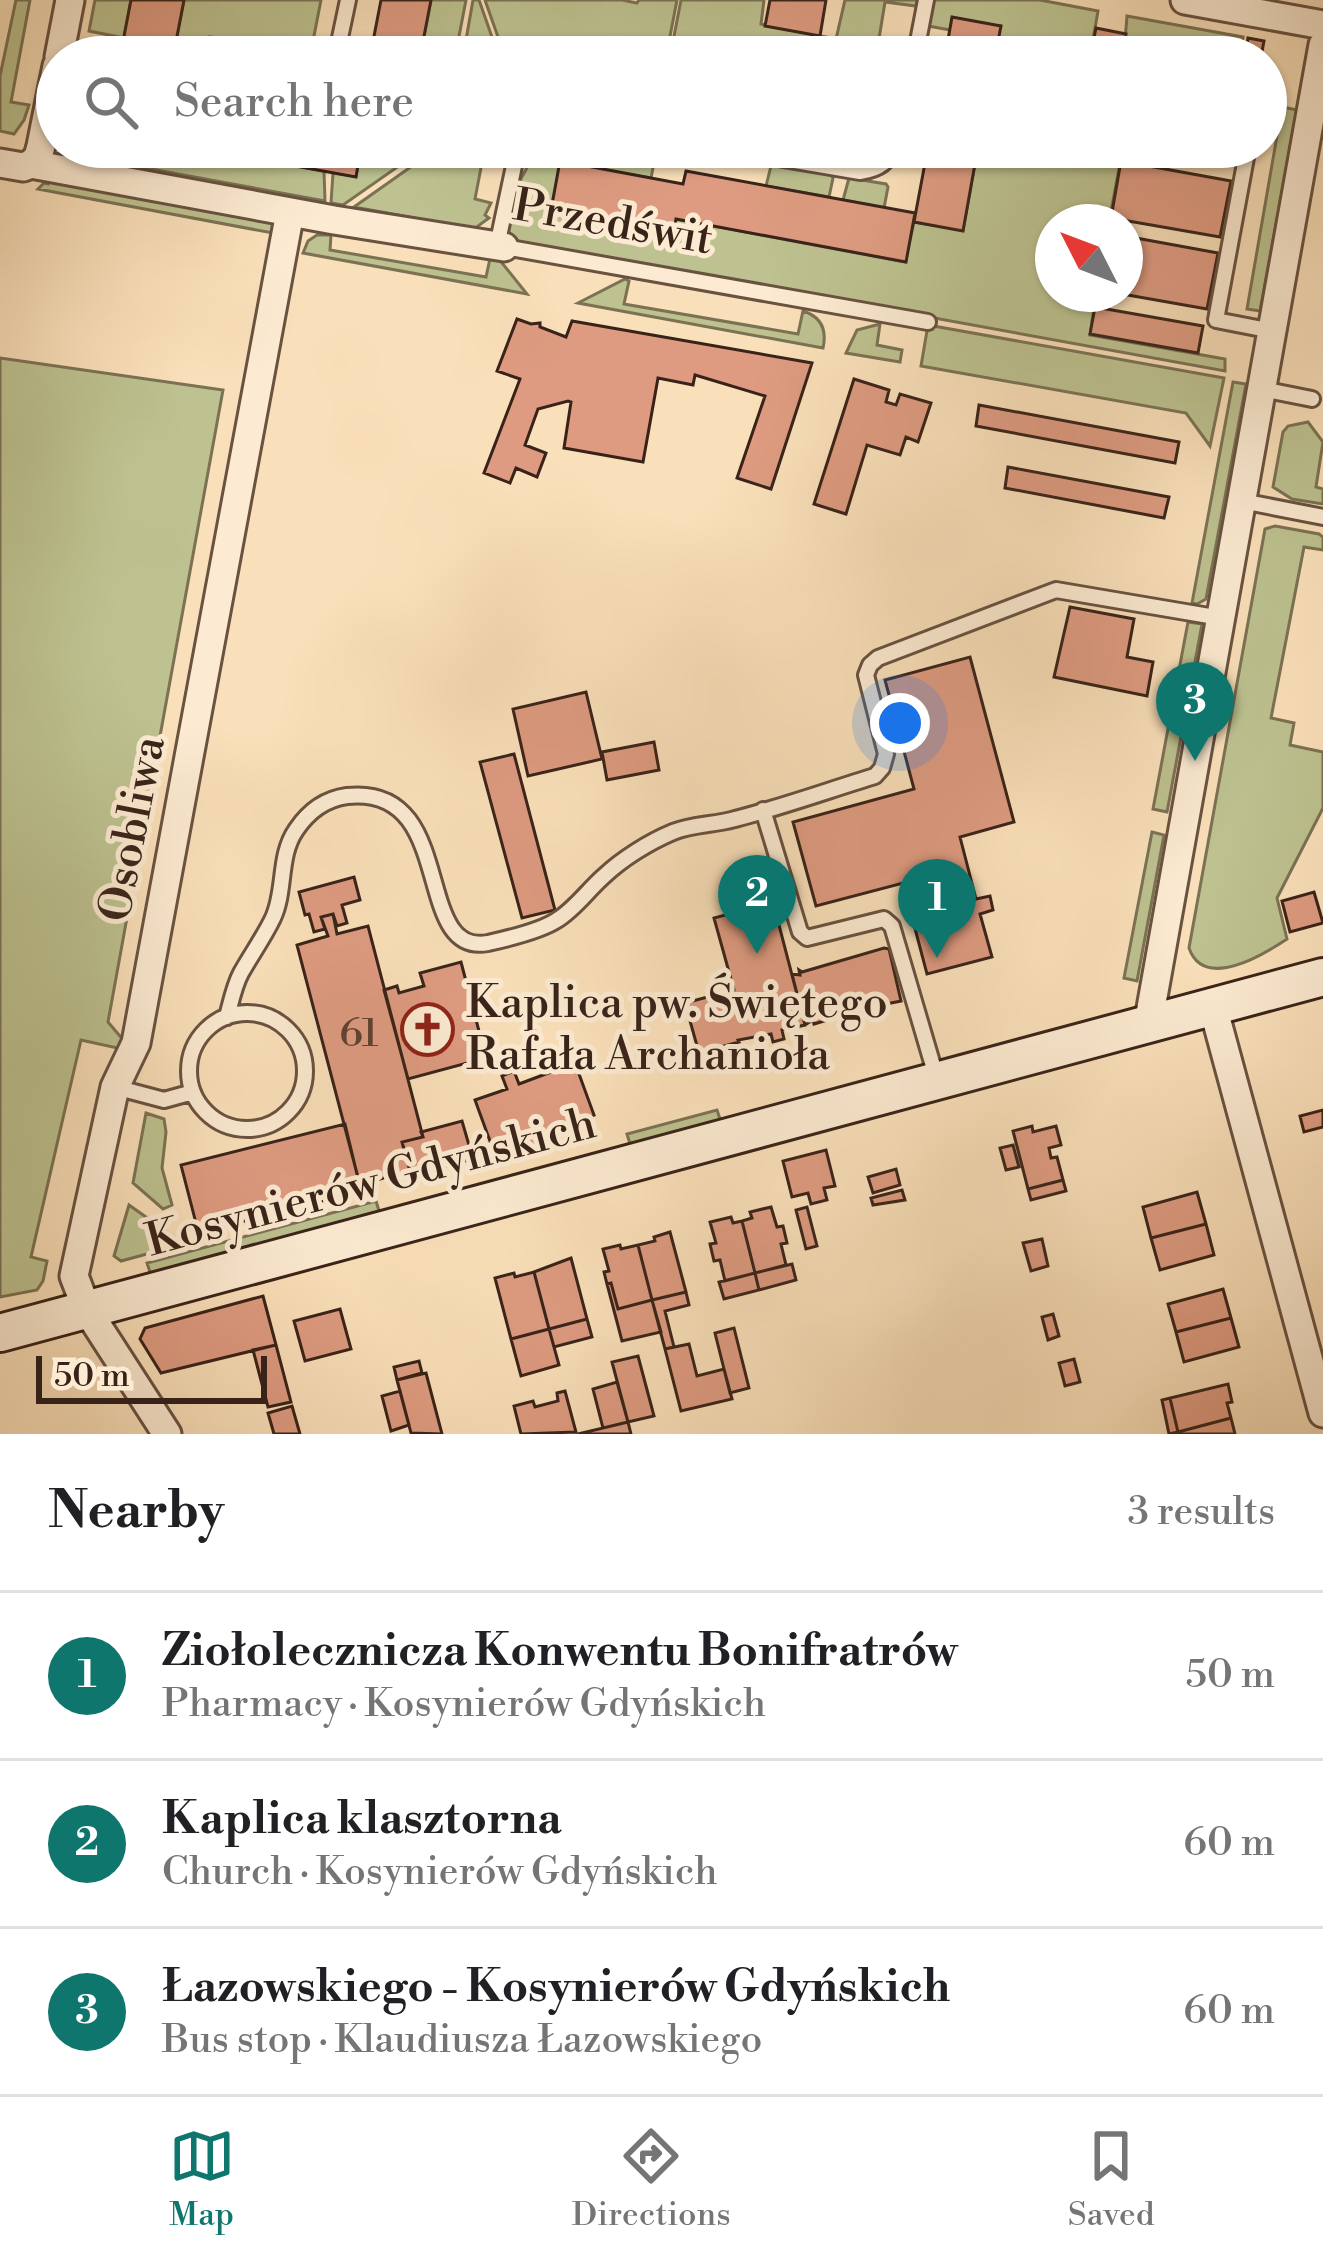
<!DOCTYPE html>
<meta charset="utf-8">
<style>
body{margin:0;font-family:"Libre Bodoni",serif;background:#f6f6f6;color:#202124}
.compass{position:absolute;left:1035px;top:204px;width:108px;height:108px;border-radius:50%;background:#fff;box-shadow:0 3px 9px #0004;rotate:312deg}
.scale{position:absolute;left:36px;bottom:30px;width:231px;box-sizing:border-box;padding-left:12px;border:6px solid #392319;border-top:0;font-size:33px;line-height:42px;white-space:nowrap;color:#392319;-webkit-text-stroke:9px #fcebd2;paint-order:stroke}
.you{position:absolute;left:900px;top:723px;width:42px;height:42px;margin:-30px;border:9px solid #fff;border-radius:50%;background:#1a73e8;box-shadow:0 0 0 18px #1a73e833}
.badge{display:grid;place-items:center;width:78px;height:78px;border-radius:50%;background:#0f766e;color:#fff;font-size:39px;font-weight:700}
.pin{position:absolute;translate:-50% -99px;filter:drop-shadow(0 3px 6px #0008)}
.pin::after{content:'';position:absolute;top:63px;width:42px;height:36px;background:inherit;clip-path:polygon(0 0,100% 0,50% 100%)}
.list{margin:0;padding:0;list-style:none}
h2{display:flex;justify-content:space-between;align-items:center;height:156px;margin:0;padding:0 48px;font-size:51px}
h2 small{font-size:39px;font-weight:400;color:#757577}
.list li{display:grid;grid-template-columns:78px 1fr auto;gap:36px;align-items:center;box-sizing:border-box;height:168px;padding:0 48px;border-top:3px solid #e0e0e0}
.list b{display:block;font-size:45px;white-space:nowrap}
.list p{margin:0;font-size:39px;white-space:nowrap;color:#757577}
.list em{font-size:39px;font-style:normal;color:#757577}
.icon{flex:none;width:66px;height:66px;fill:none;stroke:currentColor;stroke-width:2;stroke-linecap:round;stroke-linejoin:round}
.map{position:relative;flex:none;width:1323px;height:1434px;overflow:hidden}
.search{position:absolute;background:#fff;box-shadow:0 3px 9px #0004;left:36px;right:36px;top:36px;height:132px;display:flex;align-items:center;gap:30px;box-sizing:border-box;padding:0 42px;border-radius:66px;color:#757577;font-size:45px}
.sheet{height:660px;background:#fff}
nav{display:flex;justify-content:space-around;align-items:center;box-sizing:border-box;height:168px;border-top:3px solid #e0e0e0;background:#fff;font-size:33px;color:#757577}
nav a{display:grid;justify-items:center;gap:6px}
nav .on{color:#0f766e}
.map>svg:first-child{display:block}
.green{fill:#bdc290;stroke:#7b7254;stroke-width:3}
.building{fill:#de9b81;stroke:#392319;stroke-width:3}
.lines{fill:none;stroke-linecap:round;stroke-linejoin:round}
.lane-casing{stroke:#695241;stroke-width:20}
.street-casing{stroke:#695241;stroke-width:33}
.secondary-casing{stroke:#392319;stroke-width:42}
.lane{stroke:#fcebd2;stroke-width:14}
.street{stroke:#fcebd2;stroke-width:27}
.secondary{stroke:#fcebd2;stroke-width:36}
.labels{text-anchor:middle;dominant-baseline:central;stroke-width:10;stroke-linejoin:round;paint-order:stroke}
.number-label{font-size:39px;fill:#624133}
.street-label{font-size:45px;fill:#392319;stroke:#fcebd2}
.poi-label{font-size:45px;fill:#392319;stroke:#fcebd2;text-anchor:start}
</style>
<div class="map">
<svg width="1323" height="1434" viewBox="0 0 1323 1434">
<rect width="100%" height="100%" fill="#fae0ba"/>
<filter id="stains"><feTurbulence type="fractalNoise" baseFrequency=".00167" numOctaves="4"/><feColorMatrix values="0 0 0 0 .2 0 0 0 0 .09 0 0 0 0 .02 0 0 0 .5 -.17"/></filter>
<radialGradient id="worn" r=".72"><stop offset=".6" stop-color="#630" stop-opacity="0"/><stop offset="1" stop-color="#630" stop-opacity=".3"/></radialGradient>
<!-- green -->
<path class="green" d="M16,0H30L11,102L29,105L24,120L14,134L0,131V76Z
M95,0H131L124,38L89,31Z
M184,0H321L313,41C298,49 278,44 266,55L259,42L210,37L217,56L201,53L199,57H173Z
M431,0H466L455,57H420Z
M473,0H479L499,57H463Z
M485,0H622L637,3L639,0H677L666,57H545L530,54L532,42L516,39L511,57H505Z
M681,0H764L761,24L836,39L845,0H917L916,6L885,2L876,57H670Z
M934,0H1040L1098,11L1090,57H995L1000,26L950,30L928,26Z
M1127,16L1243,37L1239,57H1213L1125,41Z
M1282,107L1297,110L1260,311L1247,309Z
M67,147H191L324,171L325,201L91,158L67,151Z
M361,147H426L343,205L331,203L333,173L356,176Z
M439,147H485L475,199L491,203L485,215L489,218L474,229L354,207Z
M538,147H577L574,164L560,162L676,219L905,262L914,222L963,230L978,147H1123L1109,222H1053V294H1096L1090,335L1225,359V371L506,240L516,188Z
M592,147H657L651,178L588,167Z
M775,165L831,174L833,178L829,197L766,186L771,166Z
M49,175L269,219L278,234L38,189L44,183L48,184Z
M849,178L886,184L888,187L884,208L843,200Z
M317,235H331L330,250L486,277L491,254L498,258L527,294L303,253L308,241Z
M625,279L629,281L624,304L798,334L803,311C822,317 827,330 823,348L578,303Z
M880,324L877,345L902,350L900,362L846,353L857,330Z
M928,325L1224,378L1210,446L1186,413L921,366Z
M0,358L223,390L108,1022L125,1042L117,1048L81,1040L31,1257L47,1261L43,1281L37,1290L0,1297Z
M1233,382L1246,384L1206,599L1197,604L1192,603Z
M1308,422L1323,442L1316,487L1323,489V504L1292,499L1273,487L1283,432L1288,426Z
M1275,526L1319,534L1323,537V550L1304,547L1271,718L1294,723L1290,745L1323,752V808L1277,898L1287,939C1263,955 1204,991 1189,948L1265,529Z
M1188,622L1202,624L1167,812L1153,809Z
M1152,832L1164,835L1137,981L1124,978Z
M717,1110L721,1122L631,1147L627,1134Z
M146,1113L164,1119L166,1132L162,1168L172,1205L163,1209L133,1183Z
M376,1201L380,1214L151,1275L147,1263Z
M129,1205L184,1244L121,1261L114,1256Z"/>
<!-- building -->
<path class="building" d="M131,0H184L173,57H120Z
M381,0H431L420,57H370Z
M770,0H826L820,36L765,26Z
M952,17L1001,26L995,57H945Z
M1096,28L1126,34L1122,57H1090Z
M1248,38L1264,41L1261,57H1245Z
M515,39L532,42L530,54L545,57H511Z
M191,147H361L356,177Z
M928,147H978L963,231L914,222Z
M560,161L683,184L686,171L915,213L906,262L676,219L674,233L551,210Z
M1121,161L1231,181L1220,237L1111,218Z
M1125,236L1218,253L1207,309L1122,294H1125Z
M1095,307L1203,326L1198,353L1090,334Z
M517,319L531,324L540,323V327L566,337L572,321L812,363L771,489L737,478L765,396L695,375L693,385L658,378L643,462L564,448L571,402L568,401L538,409L525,445L546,453L537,477L516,468L510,483L484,473L520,379L497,371Z
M854,379L889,390L886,402L896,405L900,394L931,403L918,442L906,437L900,455L867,445L846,514L814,504Z
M979,405L1179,442L1175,463L976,426Z
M1008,467L1169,497L1164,518L1005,488Z
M1070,607L1134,619L1127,657L1153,662L1147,696L1054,677Z
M970,657L1014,822L960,837L976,899L990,896L993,910L980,914L992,957L927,974L903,883L816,906L793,822L914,789L885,680Z
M586,692L602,759L528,776L513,709Z
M654,742L659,770L607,780L602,752Z
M514,754L555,910L522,918L480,762Z
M354,877L360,900L342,905L347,923L337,926L333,914L321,917L325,929L314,932L309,914L305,915L299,892Z
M1314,892L1323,923L1290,932L1282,901Z
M773,902L805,1025L782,1030L784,1039L773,1042L771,1034L738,1040L739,1042L699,1053L685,1003L726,992V994L733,993L734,990L714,918Z
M333,914L337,934L368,926L423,1137L402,1142L410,1170L360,1185L297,945L328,936L321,917Z
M884,948L889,949L901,1001L876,1006L875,1009L874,1006L814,1024L813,1020L805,1025L792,974L800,975L799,970L802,972Z
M461,962L486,1058L408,1079L384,990L397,986L399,993L424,986L420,973Z
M575,1063L594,1115L535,1137L538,1148L534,1149L536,1152L527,1155L526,1153H522L518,1143L494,1152L475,1100L507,1089L502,1076L514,1071L519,1084Z
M1323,1110V1127L1304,1132L1300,1116Z
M462,1121L473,1159L411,1175L402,1142L423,1137L421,1132Z
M345,1124L361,1191L221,1227L219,1221L197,1227L181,1165Z
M1032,1126L1033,1132L1056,1126L1061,1145L1049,1148L1051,1158L1057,1157L1063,1180L1028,1189L1013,1131Z
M1013,1145L1019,1167L1006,1170L1000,1148Z
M826,1150L835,1186L824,1188L827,1200L811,1204L808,1193L792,1197L783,1161Z
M896,1169L900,1185L873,1193L868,1177Z
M1063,1180L1066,1191L1031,1200L1028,1189Z
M902,1190L905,1200L873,1205L871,1198Z
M1197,1192L1206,1224L1151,1238L1143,1207Z
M771,1207L777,1227L783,1226L787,1243L781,1244L786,1265L755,1273L742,1221L752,1218L750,1212Z
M807,1207L817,1246L806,1249L796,1210Z
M731,1217L733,1223L742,1221L755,1273L725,1281L720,1260L714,1261L710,1244L716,1243L710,1222Z
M1206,1224L1214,1255L1160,1270L1151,1238Z
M670,1232L686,1292L652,1300L638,1245L655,1241L654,1237Z
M1042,1239L1048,1266L1031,1271L1023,1243Z
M620,1245L621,1249L638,1245L652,1300L618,1309L611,1283L607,1284L604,1272L609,1271L603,1249Z
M571,1258L587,1319L549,1329L534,1272Z
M792,1264L796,1280L759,1290L755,1273Z
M534,1272L549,1329L511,1339L495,1278L514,1273L515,1277Z
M755,1273L759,1290L724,1299L719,1282Z
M611,1283L618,1309L652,1300L661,1332L622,1341L607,1284Z
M1223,1289L1231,1318L1176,1332L1168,1304Z
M686,1292L689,1305L665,1311L674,1347L665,1349L652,1300Z
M263,1296L276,1345L161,1373L140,1339L145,1328Z
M340,1309L351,1349L305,1361L294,1321Z
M1053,1314L1059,1336L1048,1340L1042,1317Z
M1231,1318L1239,1347L1184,1362L1176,1332Z
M587,1319L592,1337L554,1347L549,1329Z
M734,1328L749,1388L730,1393L715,1333Z
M549,1329L559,1365L521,1376L511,1339Z
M689,1344L697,1376L724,1369L732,1399L681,1411L665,1349Z
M276,1345L291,1402L268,1407L253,1350Z
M638,1356L654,1416L628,1422L612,1362Z
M1074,1359L1080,1382L1065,1386L1059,1363Z
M419,1361L422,1373L397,1380L394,1367Z
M426,1373L442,1434L411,1433L397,1380Z
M617,1382L628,1422L603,1428L593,1389Z
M1228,1384L1232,1402L1227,1403L1231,1418L1178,1432L1170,1398Z
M400,1391L409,1425L391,1431L382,1396Z
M565,1391L576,1432L521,1434L514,1406L533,1401L535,1407L558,1401L557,1393Z
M1170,1398L1178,1432L1169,1434L1162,1400Z
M292,1406L300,1434H274L268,1413Z
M1231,1418L1235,1434H1174L1178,1432Z
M628,1422L631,1434H578Z"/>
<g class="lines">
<defs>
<path id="lane" d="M331,57L337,52L348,0
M915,57L926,0
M712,147L860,172C876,170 889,164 893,147
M1248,147L1216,320L1272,331
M497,246L518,147
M504,247L928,322
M1262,389L1312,399
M1242,501L1323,517
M763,810L800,932L807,938L884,919L892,926L936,1076
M189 1071a58 58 0 1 1 116 0a58 58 0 1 1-116 0Z
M227,1017C231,1002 234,986 241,973C251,955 264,937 273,918C286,890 278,856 296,830C308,812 325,799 347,796C459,784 411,957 488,943C506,939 542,930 557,920C575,909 588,890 604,876C622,859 649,842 673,832C693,824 714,825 735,819C782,807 829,790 875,776L882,768L886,754L866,675L870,665L878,658L1056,590L1221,618
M115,1087L164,1100L193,1092"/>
<path id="street" d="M1185,0L1323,25
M59,57L70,0
M0,163L23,167L31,164L334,220L504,247
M31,164L38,157L41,146L57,66
M1213,1007L1323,1413
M1148,1025L1323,45
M167,1434L87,1310L74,1276L115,1087L136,1043L290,212"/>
<path id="secondary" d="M0,1333L1323,977"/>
</defs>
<!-- lane casing -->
<use href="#lane" class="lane-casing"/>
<!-- street casing -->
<use href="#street" class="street-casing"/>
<!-- secondary casing -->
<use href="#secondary" class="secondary-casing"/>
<!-- lane -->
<use href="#lane" class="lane"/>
<!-- street -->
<use href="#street" class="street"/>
<!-- secondary -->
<use href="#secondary" class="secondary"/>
</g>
<!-- icons -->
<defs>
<symbol id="church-ring" viewBox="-11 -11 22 22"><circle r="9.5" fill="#fcebd2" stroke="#8f2418" stroke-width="1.5"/><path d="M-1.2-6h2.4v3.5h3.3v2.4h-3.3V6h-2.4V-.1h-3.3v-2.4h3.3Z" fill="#8f2418"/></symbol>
</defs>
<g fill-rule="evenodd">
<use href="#church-ring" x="398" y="1000" width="59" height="59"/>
</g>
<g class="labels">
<!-- number labels -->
<g class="number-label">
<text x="359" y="1034">61</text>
</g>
<!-- street labels -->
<g class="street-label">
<text transform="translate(613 223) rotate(10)">Przedświt</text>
<text transform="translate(133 829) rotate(-79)">Osobliwa</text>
<text transform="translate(371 1183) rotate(-15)">Kosynierów Gdyńskich</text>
</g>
<!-- poi labels -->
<g class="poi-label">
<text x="466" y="1003">Kaplica pw. Świętego<tspan x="466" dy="52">Rafała Archanioła</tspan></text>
</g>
</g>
<rect width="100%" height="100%" filter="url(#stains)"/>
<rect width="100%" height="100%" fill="url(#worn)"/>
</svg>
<svg class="compass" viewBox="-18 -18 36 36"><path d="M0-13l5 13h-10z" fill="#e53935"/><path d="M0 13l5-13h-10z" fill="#757577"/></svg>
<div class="scale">50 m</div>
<div class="you"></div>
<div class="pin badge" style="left:937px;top:958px">1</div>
<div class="pin badge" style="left:757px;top:954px">2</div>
<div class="pin badge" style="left:1195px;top:761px">3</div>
<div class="search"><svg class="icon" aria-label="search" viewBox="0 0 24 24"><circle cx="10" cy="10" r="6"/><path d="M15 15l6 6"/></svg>Search here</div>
</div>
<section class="sheet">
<h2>Nearby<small>3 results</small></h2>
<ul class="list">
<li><span class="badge">1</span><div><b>Ziołolecznicza Konwentu Bonifratrów</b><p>Pharmacy · Kosynierów Gdyńskich</p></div><em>50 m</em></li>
<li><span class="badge">2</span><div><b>Kaplica klasztorna</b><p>Church · Kosynierów Gdyńskich</p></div><em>60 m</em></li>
<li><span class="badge">3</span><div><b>Łazowskiego - Kosynierów Gdyńskich</b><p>Bus stop · Klaudiusza Łazowskiego</p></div><em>60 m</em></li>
</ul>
</section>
<nav>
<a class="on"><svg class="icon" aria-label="map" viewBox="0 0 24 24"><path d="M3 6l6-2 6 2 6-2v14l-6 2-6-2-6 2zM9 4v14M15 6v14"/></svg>Map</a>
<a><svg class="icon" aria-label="directions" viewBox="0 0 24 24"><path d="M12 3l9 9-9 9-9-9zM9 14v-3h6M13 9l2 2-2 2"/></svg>Directions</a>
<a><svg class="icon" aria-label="saved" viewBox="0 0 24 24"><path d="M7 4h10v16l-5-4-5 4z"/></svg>Saved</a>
</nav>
